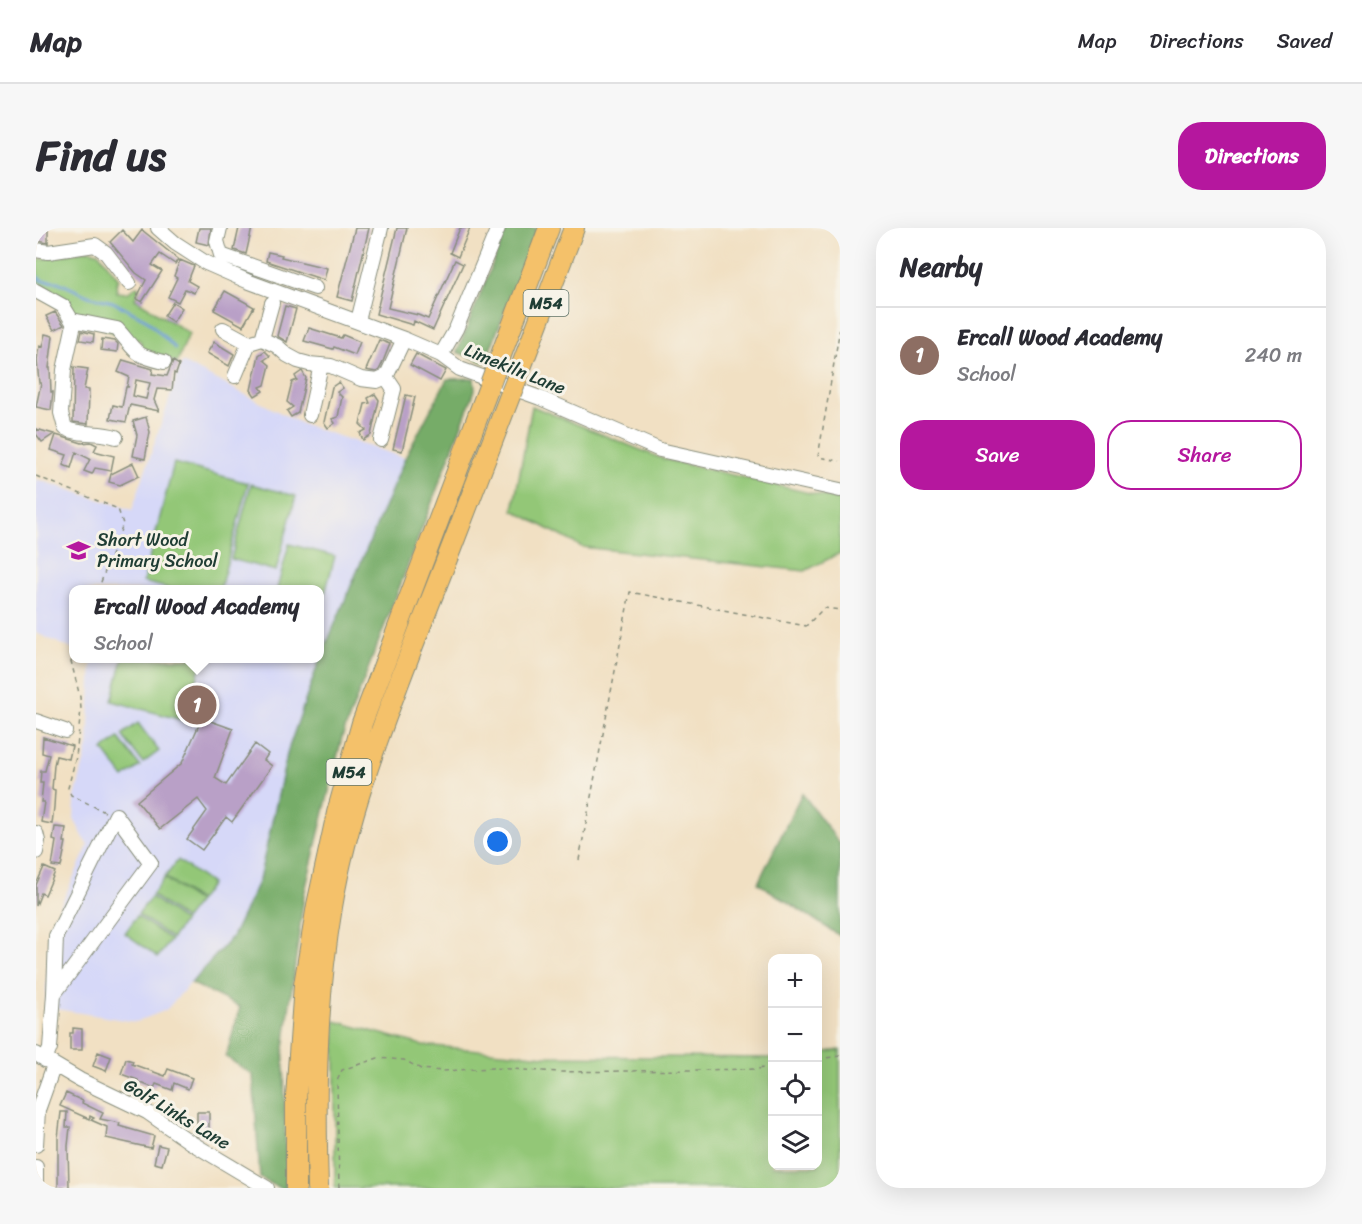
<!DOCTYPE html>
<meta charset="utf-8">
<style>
body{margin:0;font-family:Sriracha,sans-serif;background:#f7f7f7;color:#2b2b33}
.controls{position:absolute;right:18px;bottom:18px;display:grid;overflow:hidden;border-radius:12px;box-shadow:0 6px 24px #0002}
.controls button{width:54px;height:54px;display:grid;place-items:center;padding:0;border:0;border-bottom:2px solid #e1e1e2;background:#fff;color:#2b2b33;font:30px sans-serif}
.you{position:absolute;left:462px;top:614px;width:21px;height:21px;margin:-15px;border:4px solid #fff;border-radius:50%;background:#1a73e8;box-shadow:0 0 0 9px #1a73e833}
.badge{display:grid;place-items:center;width:39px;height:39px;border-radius:50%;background:#b5179e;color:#fff;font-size:20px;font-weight:700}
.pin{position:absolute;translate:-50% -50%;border:3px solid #fff;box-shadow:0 2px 6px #0006}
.popup{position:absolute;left:33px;top:357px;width:255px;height:78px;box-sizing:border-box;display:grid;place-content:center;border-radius:12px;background:#fff;filter:drop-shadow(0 2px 4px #0005);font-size:20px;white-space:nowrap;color:#7c7c81}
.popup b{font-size:22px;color:#2b2b33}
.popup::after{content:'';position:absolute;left:50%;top:100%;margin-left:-12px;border:12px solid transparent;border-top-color:#fff}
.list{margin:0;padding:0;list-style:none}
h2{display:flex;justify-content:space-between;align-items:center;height:78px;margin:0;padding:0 24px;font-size:26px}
h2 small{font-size:20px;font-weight:400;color:#7c7c81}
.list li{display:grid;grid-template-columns:39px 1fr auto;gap:18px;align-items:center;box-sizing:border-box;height:96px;padding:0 24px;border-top:2px solid #e1e1e2}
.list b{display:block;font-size:22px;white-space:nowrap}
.list p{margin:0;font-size:20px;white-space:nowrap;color:#7c7c81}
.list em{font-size:20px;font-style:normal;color:#7c7c81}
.actions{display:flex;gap:12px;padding:18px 24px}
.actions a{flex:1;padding:14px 0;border:2px solid #b5179e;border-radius:24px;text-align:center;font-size:21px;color:#b5179e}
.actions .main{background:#b5179e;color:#fff}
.icon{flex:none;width:33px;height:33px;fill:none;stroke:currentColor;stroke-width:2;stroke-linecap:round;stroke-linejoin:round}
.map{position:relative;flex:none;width:804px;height:960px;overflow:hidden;border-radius:24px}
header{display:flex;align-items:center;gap:36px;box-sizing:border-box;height:84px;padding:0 30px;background:#fff;border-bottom:2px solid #e1e1e2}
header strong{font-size:28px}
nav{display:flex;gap:33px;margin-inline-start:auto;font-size:21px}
.intro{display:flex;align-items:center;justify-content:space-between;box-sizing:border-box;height:144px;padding:0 36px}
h1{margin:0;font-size:42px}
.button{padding:15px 27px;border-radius:24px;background:#b5179e;color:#fff;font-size:21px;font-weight:700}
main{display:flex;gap:36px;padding:0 36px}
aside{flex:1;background:#fff;border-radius:24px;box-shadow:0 6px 24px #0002}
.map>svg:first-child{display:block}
.built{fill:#d6d8f8}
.green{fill:#93c777;stroke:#598256;stroke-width:1.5}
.forest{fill:#76ac68;stroke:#4a744e;stroke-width:1.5}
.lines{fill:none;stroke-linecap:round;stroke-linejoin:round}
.stream{stroke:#6c9cd6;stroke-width:3}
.building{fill:#b9a0c7;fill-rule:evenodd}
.minor-casing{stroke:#888e7c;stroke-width:16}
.highway-casing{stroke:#888e7c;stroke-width:22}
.path{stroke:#888e7c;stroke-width:1.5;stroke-dasharray:4.5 4.5;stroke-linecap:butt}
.minor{stroke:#fff;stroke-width:14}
.highway{stroke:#f4c16b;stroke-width:20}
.highway-bridge-casing{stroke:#888e7c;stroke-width:22;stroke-linecap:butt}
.highway-bridge{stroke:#f4c16b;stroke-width:20}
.labels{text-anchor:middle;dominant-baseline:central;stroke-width:6;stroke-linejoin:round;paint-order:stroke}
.shield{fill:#f7f3e8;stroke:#60746a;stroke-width:1.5}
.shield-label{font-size:16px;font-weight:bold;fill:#1f3d34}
.street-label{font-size:18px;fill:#1f3d34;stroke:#f7f3e8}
.poi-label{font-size:18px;fill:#1f3d34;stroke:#f7f3e8;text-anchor:start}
</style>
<header>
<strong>Map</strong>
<nav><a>Map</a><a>Directions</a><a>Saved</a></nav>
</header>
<div class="intro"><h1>Find us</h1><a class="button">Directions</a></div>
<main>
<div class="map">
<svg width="804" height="960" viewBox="0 0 804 960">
<rect width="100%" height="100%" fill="#f7f3e8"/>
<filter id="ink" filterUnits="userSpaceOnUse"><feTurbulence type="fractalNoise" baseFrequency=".0167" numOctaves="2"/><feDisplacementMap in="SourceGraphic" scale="12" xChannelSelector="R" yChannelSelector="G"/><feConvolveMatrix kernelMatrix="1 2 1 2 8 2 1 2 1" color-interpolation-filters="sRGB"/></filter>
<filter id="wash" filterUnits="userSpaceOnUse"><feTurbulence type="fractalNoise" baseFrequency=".008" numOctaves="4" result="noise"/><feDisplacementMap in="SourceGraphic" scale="24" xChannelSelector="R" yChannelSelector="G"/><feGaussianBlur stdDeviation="1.35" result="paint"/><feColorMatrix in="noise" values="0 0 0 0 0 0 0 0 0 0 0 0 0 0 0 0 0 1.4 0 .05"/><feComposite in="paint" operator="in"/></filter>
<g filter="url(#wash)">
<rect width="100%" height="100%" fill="#f1e0c3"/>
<!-- built -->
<path class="built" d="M146,134L266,196L369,230L282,436L252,522L223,652L196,709L130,782L100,794L21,781H9L14,700L52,618L38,591L39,569L52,518L56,431L284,430V362H38V422L0,405V251L96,282Z"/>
<!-- green -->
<path class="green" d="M52,22L62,24L83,51L80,56L81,64L91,65L101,58L103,60L99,71L153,105L141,135L106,121L105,114L102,111L98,114L41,89L1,53V32Z
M496,178L627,231L804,272V325L769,343L546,319L477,282Z
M138,235L212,255L184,361H135L107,354Z
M215,256L260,268L240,343L195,331Z
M253,316L299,328L284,384V362L241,361Z
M87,431H166L150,493L76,473Z
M102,495L123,523L107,535L86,507Z
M83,510L104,538L88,550L67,522Z
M142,632L175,656L163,673L129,649Z
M128,650L162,674L149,691L116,667Z
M115,669L148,693L136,710L102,686Z
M101,688L135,712L122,729L89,705Z
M299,793L386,817L510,828L736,830V938H782V825L804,822V960H299Z"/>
<!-- forest -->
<path class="forest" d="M471,0H501L449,135L421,124Z
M438,150L439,162L306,509L268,667L248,821L250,960H244L224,950L217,847L190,829L204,779L155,755L196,709L223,652L252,522L282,436L369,230L411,151Z
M766,565L804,616V708L722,655Z"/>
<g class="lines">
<!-- stream -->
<path class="stream" d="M0,48L7,53L22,54L52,68L77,74L111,92L139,120"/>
</g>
<g id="blocks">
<!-- building -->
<path class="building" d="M2,0H12V15L2,13Z
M163,0H175L173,17L160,14Z
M203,0H216L210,26L198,22Z
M319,0H333L316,73L301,69Z
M361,0H371L352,80L382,87L392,91L419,32L427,36L397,102L378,93L377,97L340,86Z
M424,0H434L422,29L414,25Z
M86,2L97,14L106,2L142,31L139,36L124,26L116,37L126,43L106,74L100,71L110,52L100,45L74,14Z
M232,24L246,27L245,29L291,40L288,52L230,33Z
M144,32L158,38L152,53L161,58L158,65L149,61L142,74L132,69L141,50L138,48Z
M189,63L218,79L207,98L178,82Z
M137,74L146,80L137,94L128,88Z
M249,78L260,81L251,114L241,108Z
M19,84L28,97L18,102L10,88Z
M273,100L305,110L307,107L324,114L319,127L298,119L297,121L268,113Z
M46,103L58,106L57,114L44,112Z
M9,106L17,108L13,140H14L15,164H17L15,182L0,179L5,155H3L1,132L3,118L6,119Z
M66,111L79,113L82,116L81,124L65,122Z
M343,112L354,116L346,136L343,142L340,144L330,142Z
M178,114L198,126L193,138L171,125Z
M229,123L234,128L228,132L234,137L229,157L224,159L227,163L219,168L215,162L223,127Z
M380,126L410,142L404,153L374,137Z
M87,132L117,141L116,146L131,148L137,133L143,137L140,146L138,145L136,162L121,161L118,172L123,183L94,177L90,194L74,191L77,177L86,179L90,159H93L91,158L93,149L82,144ZM100,152L114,155L110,171L97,168Z
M38,139L52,141L48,161L53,162L52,196L37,194Z
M266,143L270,150L262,185L255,189L251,183L257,179L251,174L256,154L261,152L259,148Z
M303,154L307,160L301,164L306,169L302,189L296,191L299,195L292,200L288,194L296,159Z
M339,166L343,172L335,207L327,212L324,205L330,202L324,196L329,176L334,175L332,170Z
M370,167L379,169L366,223L357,221Z
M110,189L114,204L109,231L97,228L101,207L97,193Z
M0,201L18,206L6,214L0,206Z
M20,207L46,215L55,214L61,217L58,223L78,228L75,243L59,240L56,246L48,243L54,231L40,224L35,240L27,237L31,227L15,222Z
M97,235L103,248L84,257L73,254L75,246Z
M166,490L197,501L179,550L190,557L219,516L232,526L228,532L236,538L196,594L190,589L166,622L151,611L171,583L162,571L124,601L101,573L146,535Z
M7,509L36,518L33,531L20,528L18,537L16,561L19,562L18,579L16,596L5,594L8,574H5L7,555H4L5,543H9L13,527L6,525Z
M19,599L30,600L28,614H30L25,639L16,638L20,613L17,612Z
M8,639L19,644L9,667L5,665L0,678V657Z
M37,800L46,801V822H34V805H37Z
M62,824L75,829L70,843L57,838Z
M90,831L97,833L96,836L129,848L132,841L156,850L152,861L138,855L136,862L120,856L118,860L102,854V852L85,846Z
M30,865L47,873L46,875L67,885L64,891L84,895L83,898L118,908L115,920L70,910L71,899L55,892L58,890L54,888L53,891L24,878Z
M25,884H31L30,899H34L32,918L33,960H22V910Z
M161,884H173V908H161Z
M122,917L131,919L126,937L118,935Z"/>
</g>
</g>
<g filter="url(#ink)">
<use href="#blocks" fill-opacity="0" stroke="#888e7c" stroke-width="1.5"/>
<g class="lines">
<defs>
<path id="minor" d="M122,0L139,15L170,35L211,53L368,111L405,127L424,141L504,170L624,222L804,262
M184,0L181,13L185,27L279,60
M0,22L12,24L59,17L70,25L93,55
M0,63L27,78L38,96L28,142L25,185L29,200C44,208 63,203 80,209
M36,92L81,101C102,124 95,126 128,134
M322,93L345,0
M187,101L213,115L226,111L241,118L251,127L262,133L273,136L295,138L325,151L341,153L350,149L368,111
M226,111L236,75
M405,127L420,101L462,0
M199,148L213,115
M274,187L285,137
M345,212L358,161L350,149
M0,493L29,503
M80,587L115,635L18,766L20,708Z
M0,605L2,613L0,624
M0,826L44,852L111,884L154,914L231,960
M9,832L14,820L18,766
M0,917L2,882L18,837
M0,939V960"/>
<path id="highway" d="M460,140L513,0
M481,150L538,0
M260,960V869L268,757L281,677L301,585L326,495L454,156
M282,960C279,866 280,772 296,679C311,588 345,501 378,415C411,332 443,248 475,165"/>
</defs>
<!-- minor casing -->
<use href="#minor" class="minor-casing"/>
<!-- highway casing -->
<use href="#highway" class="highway-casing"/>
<!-- path -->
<path class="path" d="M804,100L782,229L804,233
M0,248L82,281L87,296L62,362
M38,424L35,433L44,469L45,481L40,529L32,560L35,567L69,584
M543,632L594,364L770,398L788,380L804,382
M782,831L804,828
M303,960L301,853L306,842L342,830L368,832L385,841L407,843L456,840L525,844L722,841L736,838"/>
<!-- minor -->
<use href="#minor" class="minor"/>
<!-- highway -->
<use href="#highway" class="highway"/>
<defs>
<path id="highway-bridge" d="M454,156L460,140
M475,165L481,150"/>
</defs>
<!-- highway-bridge casing -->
<use href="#highway-bridge" class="highway-bridge-casing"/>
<!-- highway-bridge -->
<use href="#highway-bridge" class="highway-bridge"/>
</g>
</g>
<!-- icons -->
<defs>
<symbol id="school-bare" viewBox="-9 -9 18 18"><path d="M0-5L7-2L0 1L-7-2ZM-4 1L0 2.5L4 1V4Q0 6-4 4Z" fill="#b5179e" stroke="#f7f3e8" stroke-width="2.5" paint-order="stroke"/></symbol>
</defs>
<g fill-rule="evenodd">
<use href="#school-bare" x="26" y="306" width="33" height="33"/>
</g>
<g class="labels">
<!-- shield labels -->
<g class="shield">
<rect x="487.5" y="62" width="45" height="26" rx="4.5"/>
<rect x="290.5" y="531" width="45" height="26" rx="4.5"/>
</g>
<g class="shield-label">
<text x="510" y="75">M54</text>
<text x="313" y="544">M54</text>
</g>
<!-- street labels -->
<g class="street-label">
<text transform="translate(479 141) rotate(22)">Limekiln Lane</text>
<text transform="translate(141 886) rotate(31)">Golf Links Lane</text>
</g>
<!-- poi labels -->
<g class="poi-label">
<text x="61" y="312">Short Wood<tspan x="61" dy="21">Primary School</tspan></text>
</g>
</g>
</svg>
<div class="controls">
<button>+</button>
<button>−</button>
<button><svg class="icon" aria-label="locate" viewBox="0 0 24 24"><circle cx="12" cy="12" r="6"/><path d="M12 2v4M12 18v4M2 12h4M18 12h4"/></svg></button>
<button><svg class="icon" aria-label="layers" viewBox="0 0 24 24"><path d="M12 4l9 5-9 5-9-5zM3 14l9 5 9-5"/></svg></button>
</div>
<div class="you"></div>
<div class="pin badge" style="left:161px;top:477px;background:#8d6e63">1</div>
<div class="popup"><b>Ercall Wood Academy</b>School</div>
</div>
<aside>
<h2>Nearby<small></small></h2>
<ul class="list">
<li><span class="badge" style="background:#8d6e63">1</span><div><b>Ercall Wood Academy</b><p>School</p></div><em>240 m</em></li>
</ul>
<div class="actions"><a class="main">Save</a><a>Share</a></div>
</aside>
</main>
